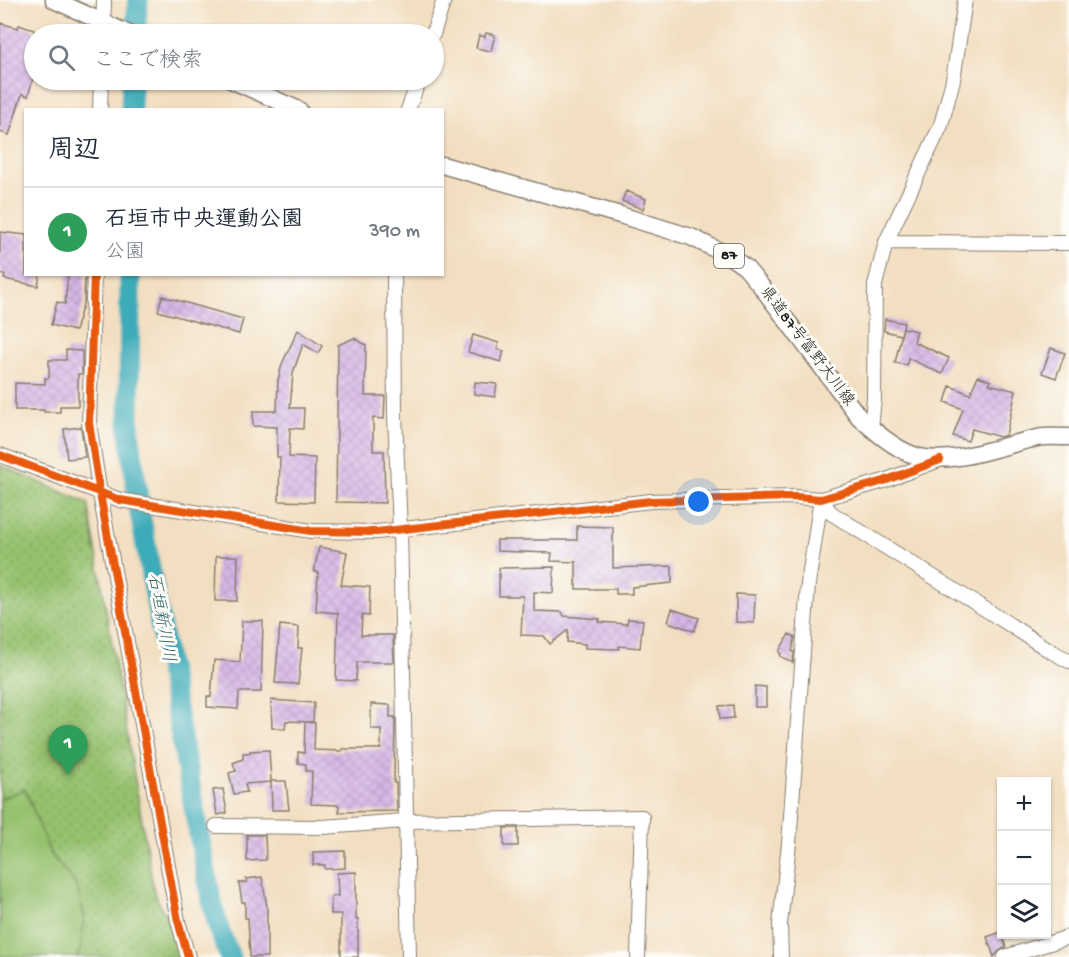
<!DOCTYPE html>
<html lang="ja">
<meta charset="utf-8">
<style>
body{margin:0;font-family:"Gochi Hand","Klee One",sans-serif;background:#f2f2f3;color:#1f2937}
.controls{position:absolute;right:18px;bottom:18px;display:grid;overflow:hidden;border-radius:0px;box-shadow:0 2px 4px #0004}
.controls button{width:54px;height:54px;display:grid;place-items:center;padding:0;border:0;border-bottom:2px solid #e0e1e3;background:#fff;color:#1f2937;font:30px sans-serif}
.you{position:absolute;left:699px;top:502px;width:21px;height:21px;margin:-15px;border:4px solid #fff;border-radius:50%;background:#1a73e8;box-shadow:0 0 0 9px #1a73e833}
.badge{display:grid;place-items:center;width:39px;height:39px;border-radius:50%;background:#c8321e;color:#fff;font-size:20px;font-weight:700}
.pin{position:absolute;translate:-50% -50px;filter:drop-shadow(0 2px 3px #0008)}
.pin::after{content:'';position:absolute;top:32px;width:21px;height:18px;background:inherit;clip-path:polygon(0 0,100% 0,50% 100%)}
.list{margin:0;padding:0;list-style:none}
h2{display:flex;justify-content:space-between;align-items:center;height:78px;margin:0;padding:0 24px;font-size:26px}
h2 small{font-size:20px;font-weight:400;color:#747a83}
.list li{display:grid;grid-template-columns:39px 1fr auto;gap:18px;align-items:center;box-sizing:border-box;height:90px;padding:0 24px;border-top:2px solid #e0e1e3}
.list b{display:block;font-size:22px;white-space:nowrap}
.list p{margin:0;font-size:20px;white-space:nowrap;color:#747a83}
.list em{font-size:20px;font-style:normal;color:#747a83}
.icon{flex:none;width:33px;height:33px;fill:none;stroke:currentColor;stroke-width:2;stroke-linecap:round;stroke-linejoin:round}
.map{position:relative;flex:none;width:1069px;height:957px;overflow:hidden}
.search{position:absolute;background:#fff;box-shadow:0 2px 4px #0004;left:24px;top:24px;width:420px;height:66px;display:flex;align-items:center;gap:15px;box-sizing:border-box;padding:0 21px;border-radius:33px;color:#747a83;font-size:22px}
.panel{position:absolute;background:#fff;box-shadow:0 2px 4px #0004;left:24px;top:108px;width:420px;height:168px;border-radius:0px}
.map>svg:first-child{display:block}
.park{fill:url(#park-dots);stroke:#596e45;stroke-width:1.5}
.garden{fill:#96c16e;stroke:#596e45;stroke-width:1.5}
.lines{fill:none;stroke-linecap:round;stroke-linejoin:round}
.river{stroke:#3dacb9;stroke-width:21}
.building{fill:url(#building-cross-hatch)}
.minor-casing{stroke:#877d6e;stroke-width:16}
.major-casing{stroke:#877d6e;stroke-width:19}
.minor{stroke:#fff;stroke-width:14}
.major{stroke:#fff;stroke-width:16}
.cycleway-casing{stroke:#fdfcf7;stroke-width:11}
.cycleway{stroke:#e8590c;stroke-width:8}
.labels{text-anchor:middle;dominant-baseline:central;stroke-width:6;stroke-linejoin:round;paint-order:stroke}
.shield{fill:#fdfcf7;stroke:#605f5e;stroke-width:1.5}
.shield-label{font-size:15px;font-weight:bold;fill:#1c1c1c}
.street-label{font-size:16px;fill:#1c1c1c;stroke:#fdfcf7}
.water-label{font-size:18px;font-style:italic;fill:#2c646a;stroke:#fdfcf7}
</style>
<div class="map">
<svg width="1069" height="957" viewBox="0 0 1069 957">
<defs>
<pattern id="park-dots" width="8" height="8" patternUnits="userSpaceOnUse" patternTransform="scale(1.5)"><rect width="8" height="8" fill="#96c16e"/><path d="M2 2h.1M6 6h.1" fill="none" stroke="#81a55f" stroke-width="1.8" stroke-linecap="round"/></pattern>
<pattern id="building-cross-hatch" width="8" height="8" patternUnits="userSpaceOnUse" patternTransform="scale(1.5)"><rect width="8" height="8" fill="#d6b6e6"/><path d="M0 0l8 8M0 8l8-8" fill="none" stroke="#b79cc5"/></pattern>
</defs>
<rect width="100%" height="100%" fill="#fdfcf7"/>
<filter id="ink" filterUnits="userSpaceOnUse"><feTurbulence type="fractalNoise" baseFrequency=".0167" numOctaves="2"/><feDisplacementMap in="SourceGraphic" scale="12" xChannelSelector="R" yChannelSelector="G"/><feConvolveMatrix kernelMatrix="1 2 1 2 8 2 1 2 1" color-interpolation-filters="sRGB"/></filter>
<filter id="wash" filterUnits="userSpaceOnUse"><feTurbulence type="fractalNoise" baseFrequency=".008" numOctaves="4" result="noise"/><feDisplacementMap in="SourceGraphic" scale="24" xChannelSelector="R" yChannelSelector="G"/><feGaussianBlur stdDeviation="1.35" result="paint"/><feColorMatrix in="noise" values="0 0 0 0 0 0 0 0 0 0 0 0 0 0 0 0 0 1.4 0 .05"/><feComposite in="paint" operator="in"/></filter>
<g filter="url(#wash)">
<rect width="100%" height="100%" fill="#f2dec0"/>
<!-- park -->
<path class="park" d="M0,465L88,503L154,892L186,957H0Z"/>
<!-- garden -->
<path class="garden" d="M25,789L50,853L76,885L84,915L81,947L77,957H0V799Z"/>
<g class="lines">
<!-- river -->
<path class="river" d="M135,34L138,0
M131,110L132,80
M130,274L129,431L140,513L210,894L219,930L230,957"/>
</g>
<g id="blocks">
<!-- building -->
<path class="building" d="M0,23L18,28L19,25L34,30V75L28,96L22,94L9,135L0,132Z
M486,33L495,35L491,51L476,48L479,35L485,37Z
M626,191L646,199L643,209L622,201Z
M0,232L26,235V274H40L38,286L4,279L5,275L0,274Z
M68,274H85L84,301L75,331L51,325L57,302L65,304Z
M162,296L243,319L239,334L158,311Z
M885,319L904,323L901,335L884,331Z
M903,328L917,331L914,342L949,358L942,374L908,358L907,365L895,363Z
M298,330L322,346L318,353L303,344L293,373L290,408H304L303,429L290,428L289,457L315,458L314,502L279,501L280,457H277V427L253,426V411H277L278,380L282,364Z
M473,335L499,343L497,349L504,351L501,362L468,352Z
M354,338L366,345L365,396H385L384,419L373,418V451H384L385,503L336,502L338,345Z
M1051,348L1065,353L1056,378L1042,373Z
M66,350L82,351V374H78V406H60V412H44V410H15V383L45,384V378H49V360H66Z
M978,376L991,381L989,384L1016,391L1006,435L1000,437L972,429L968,441L953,436L963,409L945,402L950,386L970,394Z
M475,382L497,384L495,397L474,394Z
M81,427L85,457L67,459L64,429Z
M577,526L613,527V568L672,566V583L632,587V594H616V589H576V562L551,561L552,553L497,551V540H577Z
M319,547L347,552L341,585L370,587L369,616L362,615L361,635H393L394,662H357L356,681L336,680L338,613L316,611L318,572H314Z
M216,556H238L237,601H215Z
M554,567L553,593L534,592V611L562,612L564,616L600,619L599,622L627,624L628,619L643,620L640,648L619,646V649L585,648V644L567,642L568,630L550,644L544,636L521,635L523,596H499V568Z
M736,594L755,595L754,623L736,622Z
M672,609L699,618L694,631L668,622Z
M242,621H263L261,692H239L238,709L207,707V696L211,697L214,660L240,662Z
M280,625L299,627L298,648H302L298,684L275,683Z
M789,634L795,637L792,651L794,652L793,663L780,656L781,654L779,652Z
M755,686L766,687V707H755Z
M271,700L314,703L313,722L286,721L285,729L272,728Z
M371,704L390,705V717H395L394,783H396L397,811L339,812V805L311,804L312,771H306V764L298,763V752L304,753L305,722L315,723L314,750L342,751V749H381V729H371Z
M733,705L734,718L720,719L719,706Z
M269,750L271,781H286L289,810H272L271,782L245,784L247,792L234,794L229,773L236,771L233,763L243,759V753H250V751Z
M223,789L227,813L217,815L213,790Z
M504,828H518V846H504Z
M247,835H265L266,860L247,861Z
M345,851V868L325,869V865H313V852Z
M356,872V919H358V957H341V914H331V896H338L337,873Z
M262,877L267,907V957H250L248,918H245V902H242L239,883L247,882L246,879Z
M1001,932L1006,947L999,951L994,957L987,937Z"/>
</g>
</g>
<g filter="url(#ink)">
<use href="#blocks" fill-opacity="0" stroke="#877d6e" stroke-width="1.5"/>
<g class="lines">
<defs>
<path id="minor" d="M103,34L104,0
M433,34L444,0
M100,110L101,80
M408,110L419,80
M886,242L1069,243
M94,274L89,423L100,494L178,921L188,957
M394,274L395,416L400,530L409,957
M871,428L874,398L875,285L886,242L941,125L953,80L965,0
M0,455L120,500L311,531L377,532L651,501L795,497L821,499L884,481L939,460
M821,499L831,513L1004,621L1047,649L1069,661
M216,826L323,827L405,821L642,817L638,957
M781,957L780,924L789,843L808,584L821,499
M1005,957L1069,937"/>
<path id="major" d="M54,0L129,34
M231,80L299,110
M442,165L620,215L691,237L729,256L745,267L761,286L859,417C875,432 898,452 920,457C954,465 1003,445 1037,438C1047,436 1059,437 1069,437"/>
</defs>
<!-- minor casing -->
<use href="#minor" class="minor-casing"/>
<!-- major casing -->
<use href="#major" class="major-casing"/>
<!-- minor -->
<use href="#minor" class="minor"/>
<!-- major -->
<use href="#major" class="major"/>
<defs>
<path id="cycleway" d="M94,274L89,423L100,494L178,921L188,957
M0,455L120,500L311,531L377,532L651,501L795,497L821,499L884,481L940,460"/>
</defs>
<!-- cycleway casing -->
<use href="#cycleway" class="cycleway-casing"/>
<!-- cycleway -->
<use href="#cycleway" class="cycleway"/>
</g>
</g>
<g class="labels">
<!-- shield labels -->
<rect class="shield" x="714" y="244" width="30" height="24" rx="4.5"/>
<g class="shield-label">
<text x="729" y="256">87</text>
</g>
<!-- street labels -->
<g class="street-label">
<text transform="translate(806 347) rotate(53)">県道87号富野大川線</text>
</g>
<!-- water labels -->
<g class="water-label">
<text transform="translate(160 618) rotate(80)">石垣新川川</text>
</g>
</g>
</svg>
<div class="controls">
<button>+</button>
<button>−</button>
<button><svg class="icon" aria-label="layers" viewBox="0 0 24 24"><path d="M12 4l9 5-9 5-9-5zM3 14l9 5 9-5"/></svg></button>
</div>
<div class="you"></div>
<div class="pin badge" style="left:68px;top:775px;background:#2e9e5b">1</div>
<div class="search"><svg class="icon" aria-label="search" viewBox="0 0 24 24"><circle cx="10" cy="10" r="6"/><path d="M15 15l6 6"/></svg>ここで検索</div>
<section class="panel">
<h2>周辺<small></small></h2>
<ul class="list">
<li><span class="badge" style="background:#2e9e5b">1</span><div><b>石垣市中央運動公園</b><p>公園</p></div><em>390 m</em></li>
</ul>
</section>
</div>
